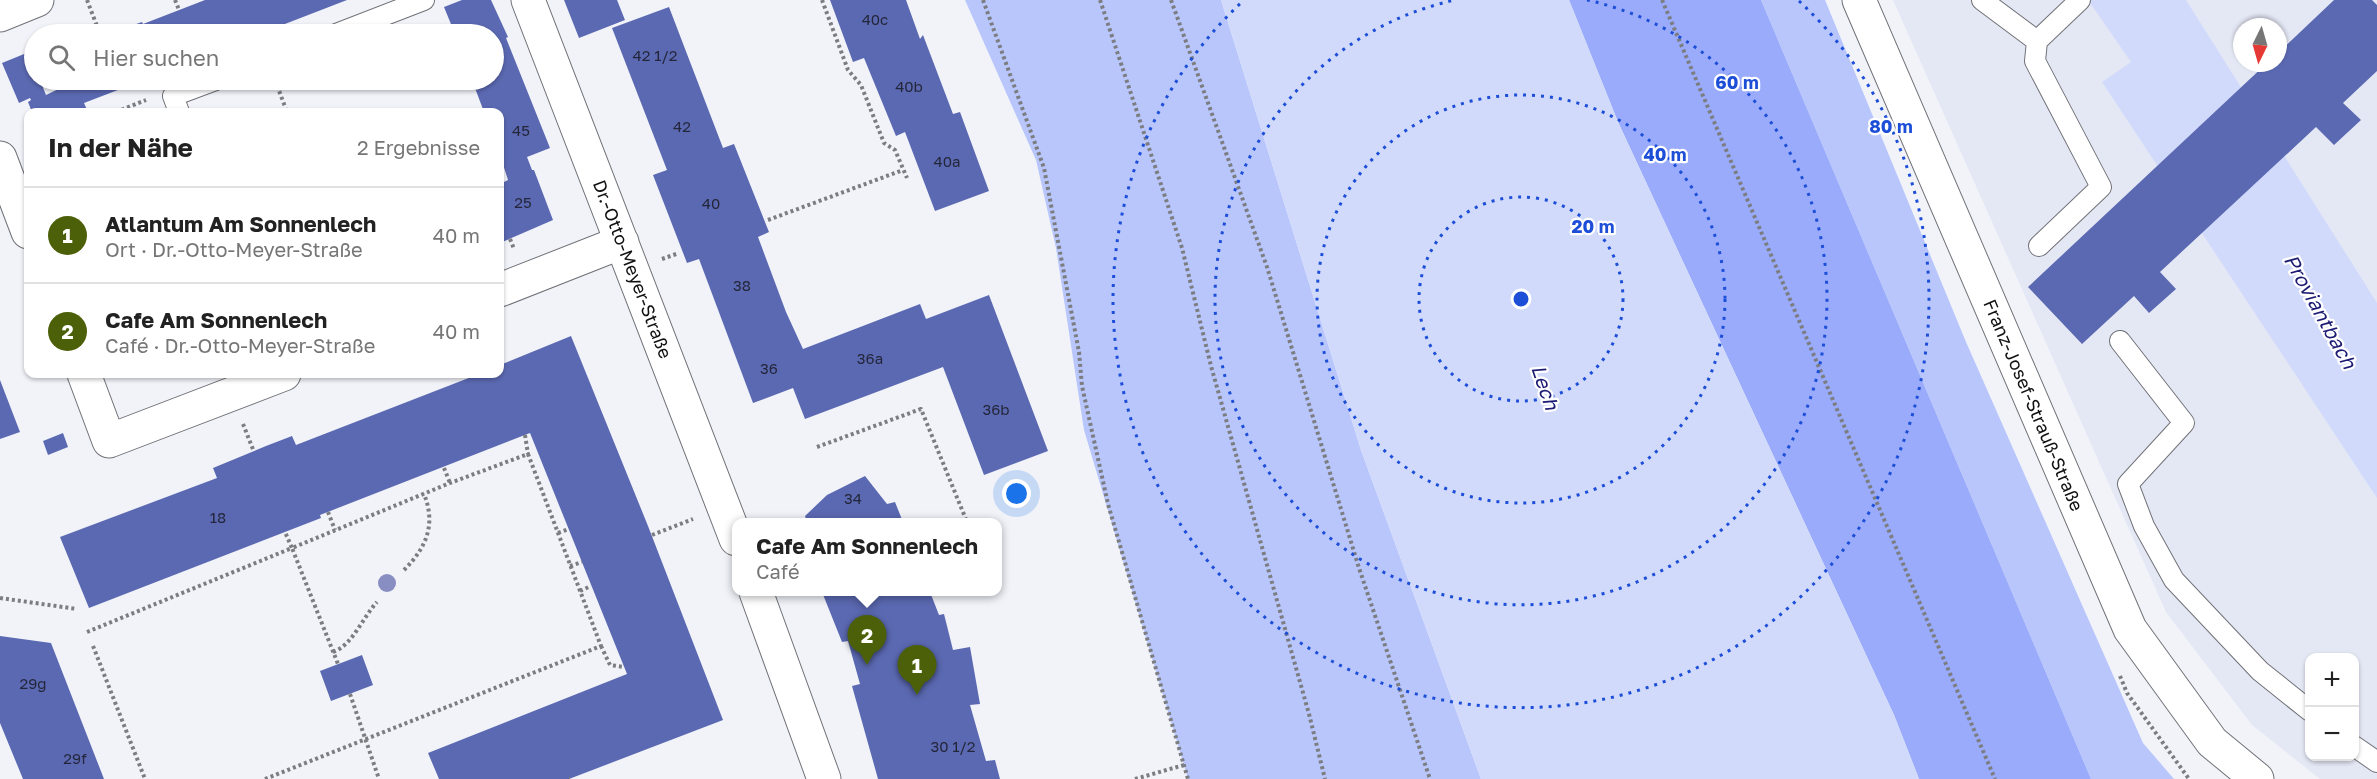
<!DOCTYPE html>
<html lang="de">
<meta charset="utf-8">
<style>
body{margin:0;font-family:"Golos Text",sans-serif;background:#f6f6f6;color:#222}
.controls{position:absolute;right:18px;bottom:18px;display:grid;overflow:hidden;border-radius:12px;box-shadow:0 2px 4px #0004}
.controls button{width:54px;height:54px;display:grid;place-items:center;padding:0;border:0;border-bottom:2px solid #e0e0e0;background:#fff;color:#222;font:30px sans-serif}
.compass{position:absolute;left:2233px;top:18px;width:54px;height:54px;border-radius:50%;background:#fff;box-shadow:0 2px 4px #0004;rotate:185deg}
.you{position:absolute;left:1017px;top:494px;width:21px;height:21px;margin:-15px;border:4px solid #fff;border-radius:50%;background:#1a73e8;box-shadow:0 0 0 9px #1a73e833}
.badge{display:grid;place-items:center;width:39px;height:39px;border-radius:50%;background:#4b6009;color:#fff;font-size:20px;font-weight:700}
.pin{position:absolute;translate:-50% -50px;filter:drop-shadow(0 2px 3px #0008)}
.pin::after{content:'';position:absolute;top:32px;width:21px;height:18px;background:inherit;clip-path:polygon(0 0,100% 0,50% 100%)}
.popup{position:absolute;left:732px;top:518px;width:270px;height:78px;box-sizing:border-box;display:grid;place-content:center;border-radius:12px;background:#fff;filter:drop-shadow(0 2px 4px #0005);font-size:20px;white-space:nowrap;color:#767676}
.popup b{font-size:22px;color:#222}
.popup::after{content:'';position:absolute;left:50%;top:100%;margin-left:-12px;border:12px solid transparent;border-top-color:#fff}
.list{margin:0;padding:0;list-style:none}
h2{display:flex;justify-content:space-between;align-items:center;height:78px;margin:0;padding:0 24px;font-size:26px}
h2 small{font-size:20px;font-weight:400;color:#767676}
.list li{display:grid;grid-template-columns:39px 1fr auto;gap:18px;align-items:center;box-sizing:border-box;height:96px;padding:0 24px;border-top:2px solid #e0e0e0}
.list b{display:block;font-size:22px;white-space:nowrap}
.list p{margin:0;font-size:20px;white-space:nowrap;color:#767676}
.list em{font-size:20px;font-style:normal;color:#767676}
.icon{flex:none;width:33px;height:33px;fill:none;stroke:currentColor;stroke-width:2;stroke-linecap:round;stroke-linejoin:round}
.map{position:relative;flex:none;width:2377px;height:779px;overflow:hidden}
.search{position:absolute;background:#fff;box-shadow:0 2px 4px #0004;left:24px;top:24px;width:480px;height:66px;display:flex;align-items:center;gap:15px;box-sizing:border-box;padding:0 21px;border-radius:33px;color:#767676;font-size:22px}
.panel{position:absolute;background:#fff;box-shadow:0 2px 4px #0004;left:24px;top:108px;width:480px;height:270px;border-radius:12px}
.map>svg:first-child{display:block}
.built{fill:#e4e8f5;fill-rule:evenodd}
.green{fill:#b8c6fc}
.forest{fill:#99abfa}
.water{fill:#d1dafb}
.building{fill:#5b69b2}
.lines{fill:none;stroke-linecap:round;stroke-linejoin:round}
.service-casing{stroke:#717278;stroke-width:22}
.minor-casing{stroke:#717278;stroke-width:35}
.path{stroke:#7c7d81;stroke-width:4;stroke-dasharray:3 3;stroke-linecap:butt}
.service{stroke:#fff;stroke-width:20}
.minor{stroke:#fff;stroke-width:33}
.tree{fill:#888ec2}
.ring{fill:none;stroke:#1d4ed8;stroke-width:3;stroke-dasharray:3 6}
.labels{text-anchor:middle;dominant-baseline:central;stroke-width:4.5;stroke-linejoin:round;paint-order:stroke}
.number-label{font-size:15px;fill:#24273b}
.street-label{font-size:18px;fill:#111113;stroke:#fff}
.water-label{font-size:20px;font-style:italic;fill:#1c1b74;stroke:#fff}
.centre{fill:#1d4ed8;stroke:#fff;stroke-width:3}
.ring-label{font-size:18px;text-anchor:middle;font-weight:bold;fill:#1d4ed8;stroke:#fff;stroke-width:4.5;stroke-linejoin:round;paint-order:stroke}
</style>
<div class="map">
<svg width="2377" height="779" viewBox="0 0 2377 779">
<rect width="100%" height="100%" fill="#f1f3f9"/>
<!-- built -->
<path class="built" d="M1893,0H2377V779H2320L2252,725L2166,612ZM2242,27H2278V63H2242ZM2310,658H2354V756H2310Z"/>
<!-- green -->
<path class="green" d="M965,0H1221L1361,450L1481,779H1188L1084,430L1056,248L1036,160Z
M1761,0H1825L1966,342L2143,743L2174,779H2091Z"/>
<!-- forest -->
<path class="forest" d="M1569,0H1761L2091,779H1919L1894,715L1618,122Z"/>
<!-- water -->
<path class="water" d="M1221,0H1569L1618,122L1894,715L1919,779H1481L1361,450Z
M2088,0H2186L2377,303V498L2102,82L2131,62Z"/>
<!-- building -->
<path class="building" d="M205,0H347L259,34H108L142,22L143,24Z
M462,0H491L508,37L506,38L550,148L527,157L532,170H534L553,220L500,243V184L508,180L500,155V112H484L472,80H494V34H455L444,7Z
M564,0H617L625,20L579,38Z
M830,0H906L920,39L923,35L953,114L960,112L989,191L935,211L905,132L896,136L864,58L853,62Z
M2334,0H2372L2377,5V71L2343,103L2361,120L2334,145L2316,127L2160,272L2176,289L2149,313L2134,296L2082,344L2028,287L2267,63H2278V53Z
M669,7L723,148L734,144L769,232L758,237L786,312L803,349L920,304L926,319L989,295L1048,451L984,475L943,367L805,419L793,388L753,403L699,259L687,263L653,175L667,170L612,28Z
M29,52L34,66V80H40L46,95L71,83L69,80H144L84,103L88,112H32L28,102L31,100L30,98L19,103L2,63Z
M571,336L648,526L723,720L569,779H439L428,753L627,674L530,433L320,515L321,518L89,608L60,537L217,478L213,468L266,446L292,436L296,445L479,374H500V365Z
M0,380L20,432L0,439Z
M63,433L68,447L48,455L43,441Z
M865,476L887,504L895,502L903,522H807L805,516L827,495Z
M822,592H930L939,615L944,614L953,650L970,647L980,704L970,705L986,761L995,760L1000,779H878L852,686L860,684L848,641L842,642Z
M0,636L51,643L104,779H23L0,723Z
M362,655L373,685L331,701L320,671Z"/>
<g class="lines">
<defs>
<path id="service" d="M1982,0L2037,41
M336,34L424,0
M179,112L173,96L216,80
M2039,246L2101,187L2035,61L2037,41L2080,0
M2120,341L2184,423L2128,484L2144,526L2174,580L2260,671L2310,711
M2354,746L2377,762"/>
<path id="minor" d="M528,0L736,539
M1859,0L2130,629L2212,742L2257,779
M0,15L37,0
M0,158L28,232
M500,290L622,242
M84,374L109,441L284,374
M756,592L824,779"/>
</defs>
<!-- service casing -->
<use href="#service" class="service-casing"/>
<!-- minor casing -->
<use href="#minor" class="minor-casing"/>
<!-- path -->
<path class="path" d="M87,0L100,34
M175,0L179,10
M822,0L848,70L861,85L884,143L895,150L907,178
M983,0L1044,168L1079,352L1082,386L1108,504L1188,779
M1100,0L1182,248L1211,366L1309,714L1325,779
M1171,0L1267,267L1359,568L1430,779
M1662,0L1995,779
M275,80L287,112
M116,112L146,100
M768,220L903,170
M510,239L514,249
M662,259L679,253
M243,424L254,452
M525,435L528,454
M817,447L921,409L967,522
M444,468L450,483
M328,512L335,530
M558,533L569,529
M652,535L693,519
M570,566L582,562
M404,570C427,547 436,524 424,494
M580,591L591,586
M0,598L77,609
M87,632L292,548L285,532
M93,646L145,779
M601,646L610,665L624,667
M333,652C352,646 363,617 377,602
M2120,676L2127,693L2189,779
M350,694L379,779
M265,779L601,646L528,454L450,483L292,548L338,664
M569,779H570
M1135,779L1184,765"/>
<!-- service -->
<use href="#service" class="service"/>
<!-- minor -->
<use href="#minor" class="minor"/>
</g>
<!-- trees -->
<circle class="tree" cx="387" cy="583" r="9"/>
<!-- distance rings -->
<g class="ring">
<circle cx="1521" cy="299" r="102"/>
<circle cx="1521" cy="299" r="204"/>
<path d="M1587 0A306 306 0 1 1 1455 0"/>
<path d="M1799 1A408 408 0 1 1 1243 1"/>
</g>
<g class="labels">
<!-- number labels -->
<g class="number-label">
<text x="875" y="19">40c</text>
<text x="655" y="55">42 1/2</text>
<text x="909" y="86">40b</text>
<text x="682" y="126">42</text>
<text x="521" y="130">45</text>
<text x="947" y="161">40a</text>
<text x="523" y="202">25</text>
<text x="711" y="203">40</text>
<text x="742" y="285">38</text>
<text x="870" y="358">36a</text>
<text x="769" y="368">36</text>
<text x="996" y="409">36b</text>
<text x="853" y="498">34</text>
<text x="218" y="517">18</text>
<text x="33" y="683">29g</text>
<text x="953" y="746">30 1/2</text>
<text x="75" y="758">29f</text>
</g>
<!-- street labels -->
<g class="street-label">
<text transform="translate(633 269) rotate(69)">Dr.-Otto-Meyer-Straße</text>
<text transform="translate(2034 405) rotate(67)">Franz-Josef-Strauß-Straße</text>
</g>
<!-- water labels -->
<g class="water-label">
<text transform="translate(2321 311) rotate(61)">Proviantbach</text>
<text transform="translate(1546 387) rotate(71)">Lech</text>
</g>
</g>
<circle cx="1521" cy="299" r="9" class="centre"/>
<g class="ring-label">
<text x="1737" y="89">60 m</text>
<text x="1891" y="133">80 m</text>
<text x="1665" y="161">40 m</text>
<text x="1593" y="233">20 m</text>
</g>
</svg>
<div class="controls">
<button>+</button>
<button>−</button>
</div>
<svg class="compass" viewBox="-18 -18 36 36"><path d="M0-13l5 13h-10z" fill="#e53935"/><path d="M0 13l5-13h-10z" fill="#767676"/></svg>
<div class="you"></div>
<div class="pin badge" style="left:917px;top:695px">1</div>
<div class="pin badge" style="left:867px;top:665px">2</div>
<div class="popup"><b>Cafe Am Sonnenlech</b>Café</div>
<div class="search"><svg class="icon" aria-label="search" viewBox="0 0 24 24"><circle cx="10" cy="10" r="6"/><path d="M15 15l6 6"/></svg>Hier suchen</div>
<section class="panel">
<h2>In der Nähe<small>2 Ergebnisse</small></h2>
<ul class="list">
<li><span class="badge">1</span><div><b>Atlantum Am Sonnenlech</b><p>Ort · Dr.-Otto-Meyer-Straße</p></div><em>40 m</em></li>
<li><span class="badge">2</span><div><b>Cafe Am Sonnenlech</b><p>Café · Dr.-Otto-Meyer-Straße</p></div><em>40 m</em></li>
</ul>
</section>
</div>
